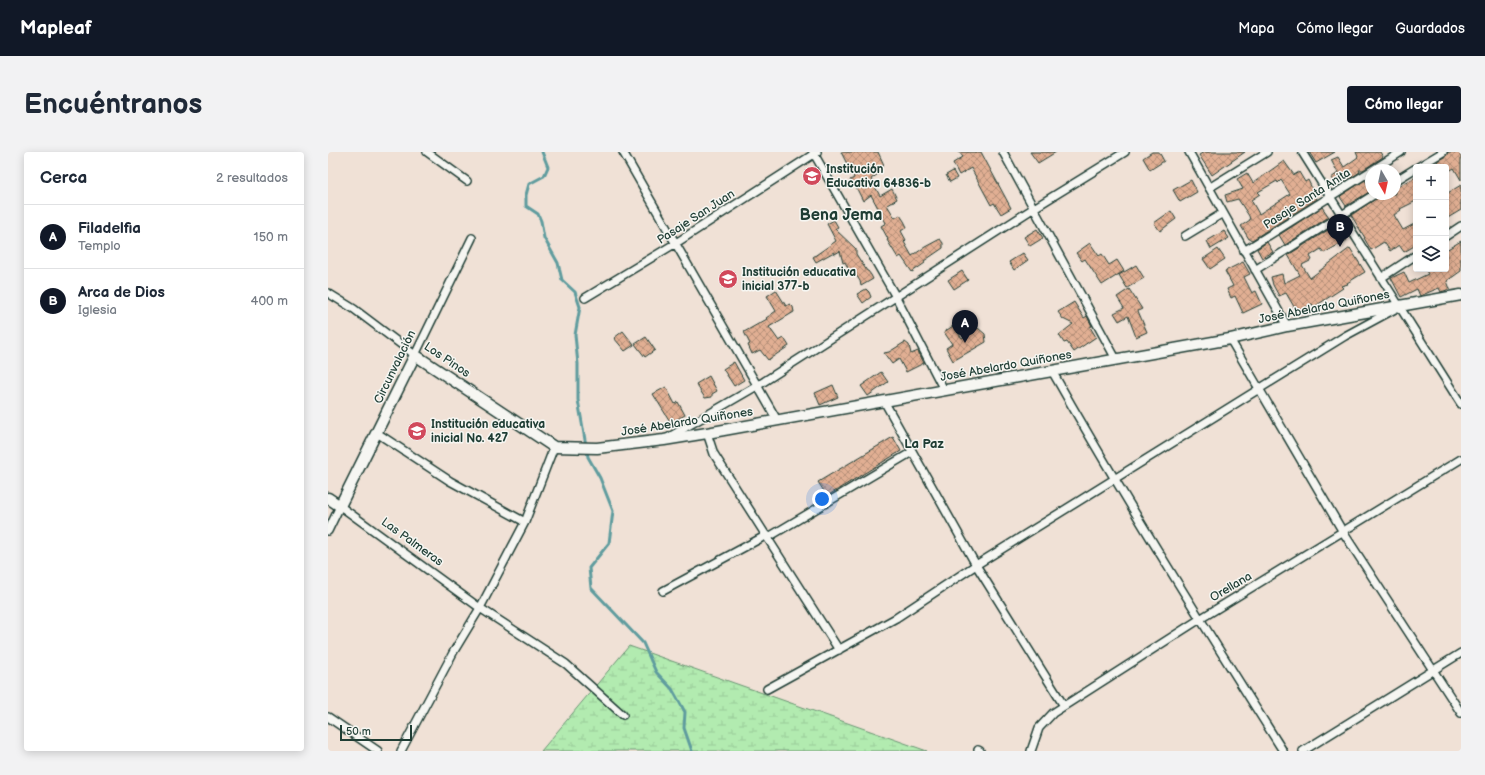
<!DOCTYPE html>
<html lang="es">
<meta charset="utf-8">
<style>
body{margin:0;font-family:"Balsamiq Sans",sans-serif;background:#f2f2f3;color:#1f2937}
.controls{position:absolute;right:12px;top:12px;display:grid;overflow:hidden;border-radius:4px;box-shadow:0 2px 10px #0003}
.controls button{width:36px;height:36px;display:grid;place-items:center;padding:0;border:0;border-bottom:1px solid #e0e1e3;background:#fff;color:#1f2937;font:20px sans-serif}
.compass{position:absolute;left:1037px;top:12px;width:36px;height:36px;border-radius:50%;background:#fff;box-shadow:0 2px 10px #0003;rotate:171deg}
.scale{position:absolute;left:12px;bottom:10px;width:72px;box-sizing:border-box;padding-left:4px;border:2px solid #1f3d34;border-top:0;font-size:11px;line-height:14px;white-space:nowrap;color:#1f3d34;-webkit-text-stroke:3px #f6f6f2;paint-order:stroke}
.you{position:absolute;left:494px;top:347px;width:14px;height:14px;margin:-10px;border:3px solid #fff;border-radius:50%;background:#1a73e8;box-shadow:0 0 0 6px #1a73e833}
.badge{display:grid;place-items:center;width:26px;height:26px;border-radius:50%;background:#111827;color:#fff;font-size:13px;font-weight:700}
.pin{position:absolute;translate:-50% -33px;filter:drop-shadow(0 1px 2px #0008)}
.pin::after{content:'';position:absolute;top:21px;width:14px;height:12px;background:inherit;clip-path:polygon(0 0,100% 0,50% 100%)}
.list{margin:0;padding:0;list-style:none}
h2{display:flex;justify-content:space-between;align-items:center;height:52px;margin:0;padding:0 16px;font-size:17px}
h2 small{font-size:13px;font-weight:400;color:#747a83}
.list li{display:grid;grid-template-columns:26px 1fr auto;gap:12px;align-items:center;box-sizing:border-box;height:64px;padding:0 16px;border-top:1px solid #e0e1e3}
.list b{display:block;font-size:15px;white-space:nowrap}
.list p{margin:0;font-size:13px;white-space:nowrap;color:#747a83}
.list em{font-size:13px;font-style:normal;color:#747a83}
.icon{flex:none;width:22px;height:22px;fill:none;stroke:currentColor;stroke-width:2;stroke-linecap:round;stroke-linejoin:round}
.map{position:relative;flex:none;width:1133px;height:599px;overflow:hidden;border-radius:4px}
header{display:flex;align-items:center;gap:24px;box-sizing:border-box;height:56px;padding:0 20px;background:#111827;color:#fff}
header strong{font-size:19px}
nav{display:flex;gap:22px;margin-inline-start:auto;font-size:14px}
.intro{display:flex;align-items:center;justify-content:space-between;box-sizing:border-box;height:96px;padding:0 24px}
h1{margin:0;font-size:28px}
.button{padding:10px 18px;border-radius:4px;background:#111827;color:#fff;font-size:14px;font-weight:700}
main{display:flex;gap:24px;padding:0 24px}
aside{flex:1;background:#fff;border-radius:4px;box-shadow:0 2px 10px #0003}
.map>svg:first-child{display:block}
.wetland{fill:url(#wetland-marsh);stroke:#689472}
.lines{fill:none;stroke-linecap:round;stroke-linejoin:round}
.stream{stroke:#5f9c9e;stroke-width:3}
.building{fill:url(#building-cross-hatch);stroke:#1f3d34;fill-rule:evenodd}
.street-casing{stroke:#1f3d34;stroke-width:10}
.secondary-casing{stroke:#1f3d34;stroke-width:13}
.street{stroke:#f6f6f2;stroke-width:7}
.secondary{stroke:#f6f6f2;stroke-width:10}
.labels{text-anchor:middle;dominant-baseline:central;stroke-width:3;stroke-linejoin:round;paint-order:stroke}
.poi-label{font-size:12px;font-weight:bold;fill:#1f3d34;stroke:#f6f6f2;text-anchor:start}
.street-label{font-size:12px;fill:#1f3d34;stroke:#f6f6f2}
.neighbourhood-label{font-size:13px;font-weight:bold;fill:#1f3d34;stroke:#f6f6f2}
.district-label{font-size:16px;font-weight:bold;fill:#1f3d34;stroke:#f6f6f2}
</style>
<header>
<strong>Mapleaf</strong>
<nav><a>Mapa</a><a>Cómo llegar</a><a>Guardados</a></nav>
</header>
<div class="intro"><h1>Encuéntranos</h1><a class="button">Cómo llegar</a></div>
<main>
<aside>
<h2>Cerca<small>2 resultados</small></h2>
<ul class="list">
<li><span class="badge">A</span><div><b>Filadelfia</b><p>Templo</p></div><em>150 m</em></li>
<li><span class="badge">B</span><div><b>Arca de Dios</b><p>Iglesia</p></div><em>400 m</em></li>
</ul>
</aside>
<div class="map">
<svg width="1133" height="599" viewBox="0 0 1133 599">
<defs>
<pattern id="wetland-marsh" width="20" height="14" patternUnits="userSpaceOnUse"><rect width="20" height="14" fill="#b2ebb0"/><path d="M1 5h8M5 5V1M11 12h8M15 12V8" fill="none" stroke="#99ca98"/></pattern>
<pattern id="building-cross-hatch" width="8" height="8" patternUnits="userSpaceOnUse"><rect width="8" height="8" fill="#e1af93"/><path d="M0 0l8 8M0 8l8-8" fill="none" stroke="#b69079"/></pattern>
</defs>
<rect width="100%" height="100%" fill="#f0e1d6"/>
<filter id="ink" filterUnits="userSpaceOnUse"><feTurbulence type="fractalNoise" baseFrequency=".025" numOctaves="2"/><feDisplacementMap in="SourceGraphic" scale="8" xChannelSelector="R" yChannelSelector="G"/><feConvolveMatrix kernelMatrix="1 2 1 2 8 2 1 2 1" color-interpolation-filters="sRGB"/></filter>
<g filter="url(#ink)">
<!-- wetland -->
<path class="wetland" d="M301,494L599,599H213Z"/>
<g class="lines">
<!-- stream -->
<path class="stream" d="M214,0L220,15L216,24L201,32L198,43V54L210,62L213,69L216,86L230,111L234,128L247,140L252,155L247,183L250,212V248L260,305L272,326L285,359L281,391L261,416L263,436L315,491L328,520L344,537L357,560L356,576L364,599"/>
</g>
<!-- building -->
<path class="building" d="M513,0H550L556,13L548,18L550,22L543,27L552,44L564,37L569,47L559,53L567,66L572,63L576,69L579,75L573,79L578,88L576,90L584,104L597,95L612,87L615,91V96L596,109L597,111L584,120L573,104L570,106L559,88L560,87L553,74L558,71L543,43L535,49L529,37L522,28L526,26Z
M631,0H653L683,56L673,62L666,51L663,53L643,16L631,23L625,11L635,5Z
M702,0H728L710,11Z
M824,0H831L836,9L822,18L815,6Z
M876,0H917L884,23L871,3Z
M981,0H1007L988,11Z
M1028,0H1052L1055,5L1035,18H1031L1032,20L1009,35L1003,26L1010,21L1003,8L1010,5L1016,15L1030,5Z
M1120,0H1133V28L1126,16L1118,21V15H1112L1109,9L1118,4Z
M956,9L966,23L971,20L977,30L980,28L989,47L924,88L922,87H921L913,74L922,68L921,64L910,47L899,50L897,43L915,37L909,27L919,21L925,31ZM953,28L962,42L931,62L923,48L932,42L930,40L949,29L950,31Z
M625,19L629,26L622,30L618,23Z
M1088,25V49L1072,57L1073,58L1066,63L1075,78L1088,71V93L1076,100L1071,93L1062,99L1056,90L1043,98L1036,86H1037L1023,63L1055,42H1067V36Z
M863,28L869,40L852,50L845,38Z
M1037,28L1043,39L1018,54L1012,45L1014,43Z
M1133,33V58L1118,67V42Z
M994,55L1001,65L957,93L951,83Z
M843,59L848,67L832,79L826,71Z
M506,68L510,75L507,77L528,97V102L539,119H540L543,123L545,127L533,134L532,129L526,120L523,122L517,110L515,111L512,99L507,102L506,100L488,110L485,105L508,89L499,72Z
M1008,73L1019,88L996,101L993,97L982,104L984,108L974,113L982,126L1022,96L1037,120L1019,131L1020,132L1013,134L1015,136L986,155L984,152L969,160L958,141L951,144L945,133L943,125L954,122L956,131L972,123L960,103Z
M709,77L715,86L702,94L696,85Z
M896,79L901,86L883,97L879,89Z
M1133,89V119L1119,129L1122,137L1113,140L1111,136L1092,144L1089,137L1073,145L1063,126L1076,120L1081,131L1100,122L1097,117H1118V98Z
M939,90L945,100L934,106L929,97Z
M762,91L771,104L774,102L781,113L789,108L796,119L774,133L757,107L754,109L748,101Z
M890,97L897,107L882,117L875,107Z
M695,101L700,108L686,118L681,110Z
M915,110L922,122L916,125L924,141L928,139L934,152L915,161L907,144L903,146L899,137L905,134L897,119Z
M808,113L816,126L799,136L791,123Z
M634,119L640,128L626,137L620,128Z
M538,137L541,140L543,145L535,151L529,142Z
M801,137L814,157L810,159L819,180L808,185L800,164L791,169L786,161L796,156L789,145Z
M448,138L458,154L462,152L465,155L466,160L441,175L451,189L456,186L461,194L440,208L432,198L424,202L420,193L422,192L416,180L439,167L438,166L448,159L439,144Z
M746,150L756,166L759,164L764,174L762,175L768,185L746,200L739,190L736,191L731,183L745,172L735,167L730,160Z
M625,174L634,186L650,176L657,182L658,190L625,209L618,196L624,192L616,180Z
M295,179L306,193L297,199L286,186Z
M318,185L327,198L317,205L307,192Z
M577,190L581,193L583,202L590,199L596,211L578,220L571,207L564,212L556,201L561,200Z
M406,210L416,228L406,234L395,217Z
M553,220L560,230L540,244L533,234Z
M381,224L389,239L384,242V245L377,246L368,232Z
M505,233L510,245L492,253L487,241Z
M338,235L347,252L350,250L357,263L343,271L325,242Z
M565,285L573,299L499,344L490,330Z"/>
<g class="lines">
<defs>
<path id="street" d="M99,0L139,29
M295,0L449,268
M485,0L568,145L616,238
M675,0L788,207
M861,0L959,174
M974,0L1133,252
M1090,15L1115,0
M1067,29L1088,16
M881,36L939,0
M857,84L895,61
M1118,84L1133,74
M916,99L1073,0
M927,118L1047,42
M1053,126L1088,103
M0,141L26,157L87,203L144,86
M257,146L348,91L489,0
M902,187L1015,380L1133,561
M724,219C797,348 876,474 955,599
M556,249L648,413L736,554
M49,281L122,329L197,370
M379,281L386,302L511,498
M341,285L429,234L706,56L797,0
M0,379L12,354L152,456L238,512L295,563
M439,386L584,300
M335,439L437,384
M439,537L568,466L648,413L931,237L1017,184L1067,157
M0,565L50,599
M650,598L652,599
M73,599L126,499L152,456L197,370L226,295
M703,599L711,576L725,561L872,467L1133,307
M975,599L1133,501"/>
<path id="secondary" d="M0,346L12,354L87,203L226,295L269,296L336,288L379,281L902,187L959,174L1133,143"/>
</defs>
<!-- street casing -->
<use href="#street" class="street-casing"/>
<!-- secondary casing -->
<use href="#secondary" class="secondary-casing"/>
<!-- street -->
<use href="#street" class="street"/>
<!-- secondary -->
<use href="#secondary" class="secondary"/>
</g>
</g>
<!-- icons -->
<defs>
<symbol id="school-disc" viewBox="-11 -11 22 22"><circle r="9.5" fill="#d1495b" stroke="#f6f6f2"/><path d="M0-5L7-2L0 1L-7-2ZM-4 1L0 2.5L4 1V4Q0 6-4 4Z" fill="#fff"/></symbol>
</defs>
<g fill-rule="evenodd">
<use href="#school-disc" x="473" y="13" width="22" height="22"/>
<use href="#school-disc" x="389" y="116" width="22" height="22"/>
<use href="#school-disc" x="78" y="268" width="22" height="22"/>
</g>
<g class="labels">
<!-- poi labels -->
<g class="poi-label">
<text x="498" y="17">Institución<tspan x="498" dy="14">Educativa 64836-b</tspan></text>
<text x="414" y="120">Institución educativa<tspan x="414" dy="14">inicial 377-b</tspan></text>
<text x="103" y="272">Institución educativa<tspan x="103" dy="14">inicial No. 427</tspan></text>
</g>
<!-- street labels -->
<g class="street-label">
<text transform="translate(979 47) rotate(-33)">Pasaje Santa Anita</text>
<text transform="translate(368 65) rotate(-33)">Pasaje San Juan</text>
<text transform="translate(996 155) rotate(-11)">José Abelardo Quiñones</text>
<text transform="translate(119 208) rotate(34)">Los Pinos</text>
<text transform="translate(678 214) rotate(-10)">José Abelardo Quiñones</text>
<text transform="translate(67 215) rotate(-64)">Circunvalación</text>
<text transform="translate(359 270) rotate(-9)">José Abelardo Quiñones</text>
<text transform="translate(84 390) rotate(36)">Las Palmeras</text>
<text transform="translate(903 435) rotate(-31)">Orellana</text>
</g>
<!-- neighbourhood labels -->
<g class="neighbourhood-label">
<text x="596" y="292">La Paz</text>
</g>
<!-- district labels -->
<g class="district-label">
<text x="513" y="63">Bena Jema</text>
</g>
</g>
</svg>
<div class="controls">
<button>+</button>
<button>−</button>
<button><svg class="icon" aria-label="layers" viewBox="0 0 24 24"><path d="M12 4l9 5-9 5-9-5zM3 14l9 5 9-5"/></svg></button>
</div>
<svg class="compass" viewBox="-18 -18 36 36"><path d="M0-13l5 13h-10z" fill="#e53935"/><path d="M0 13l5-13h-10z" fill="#747a83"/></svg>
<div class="scale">50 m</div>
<div class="you"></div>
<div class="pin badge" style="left:637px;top:191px">A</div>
<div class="pin badge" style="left:1012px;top:95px">B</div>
</div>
</main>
